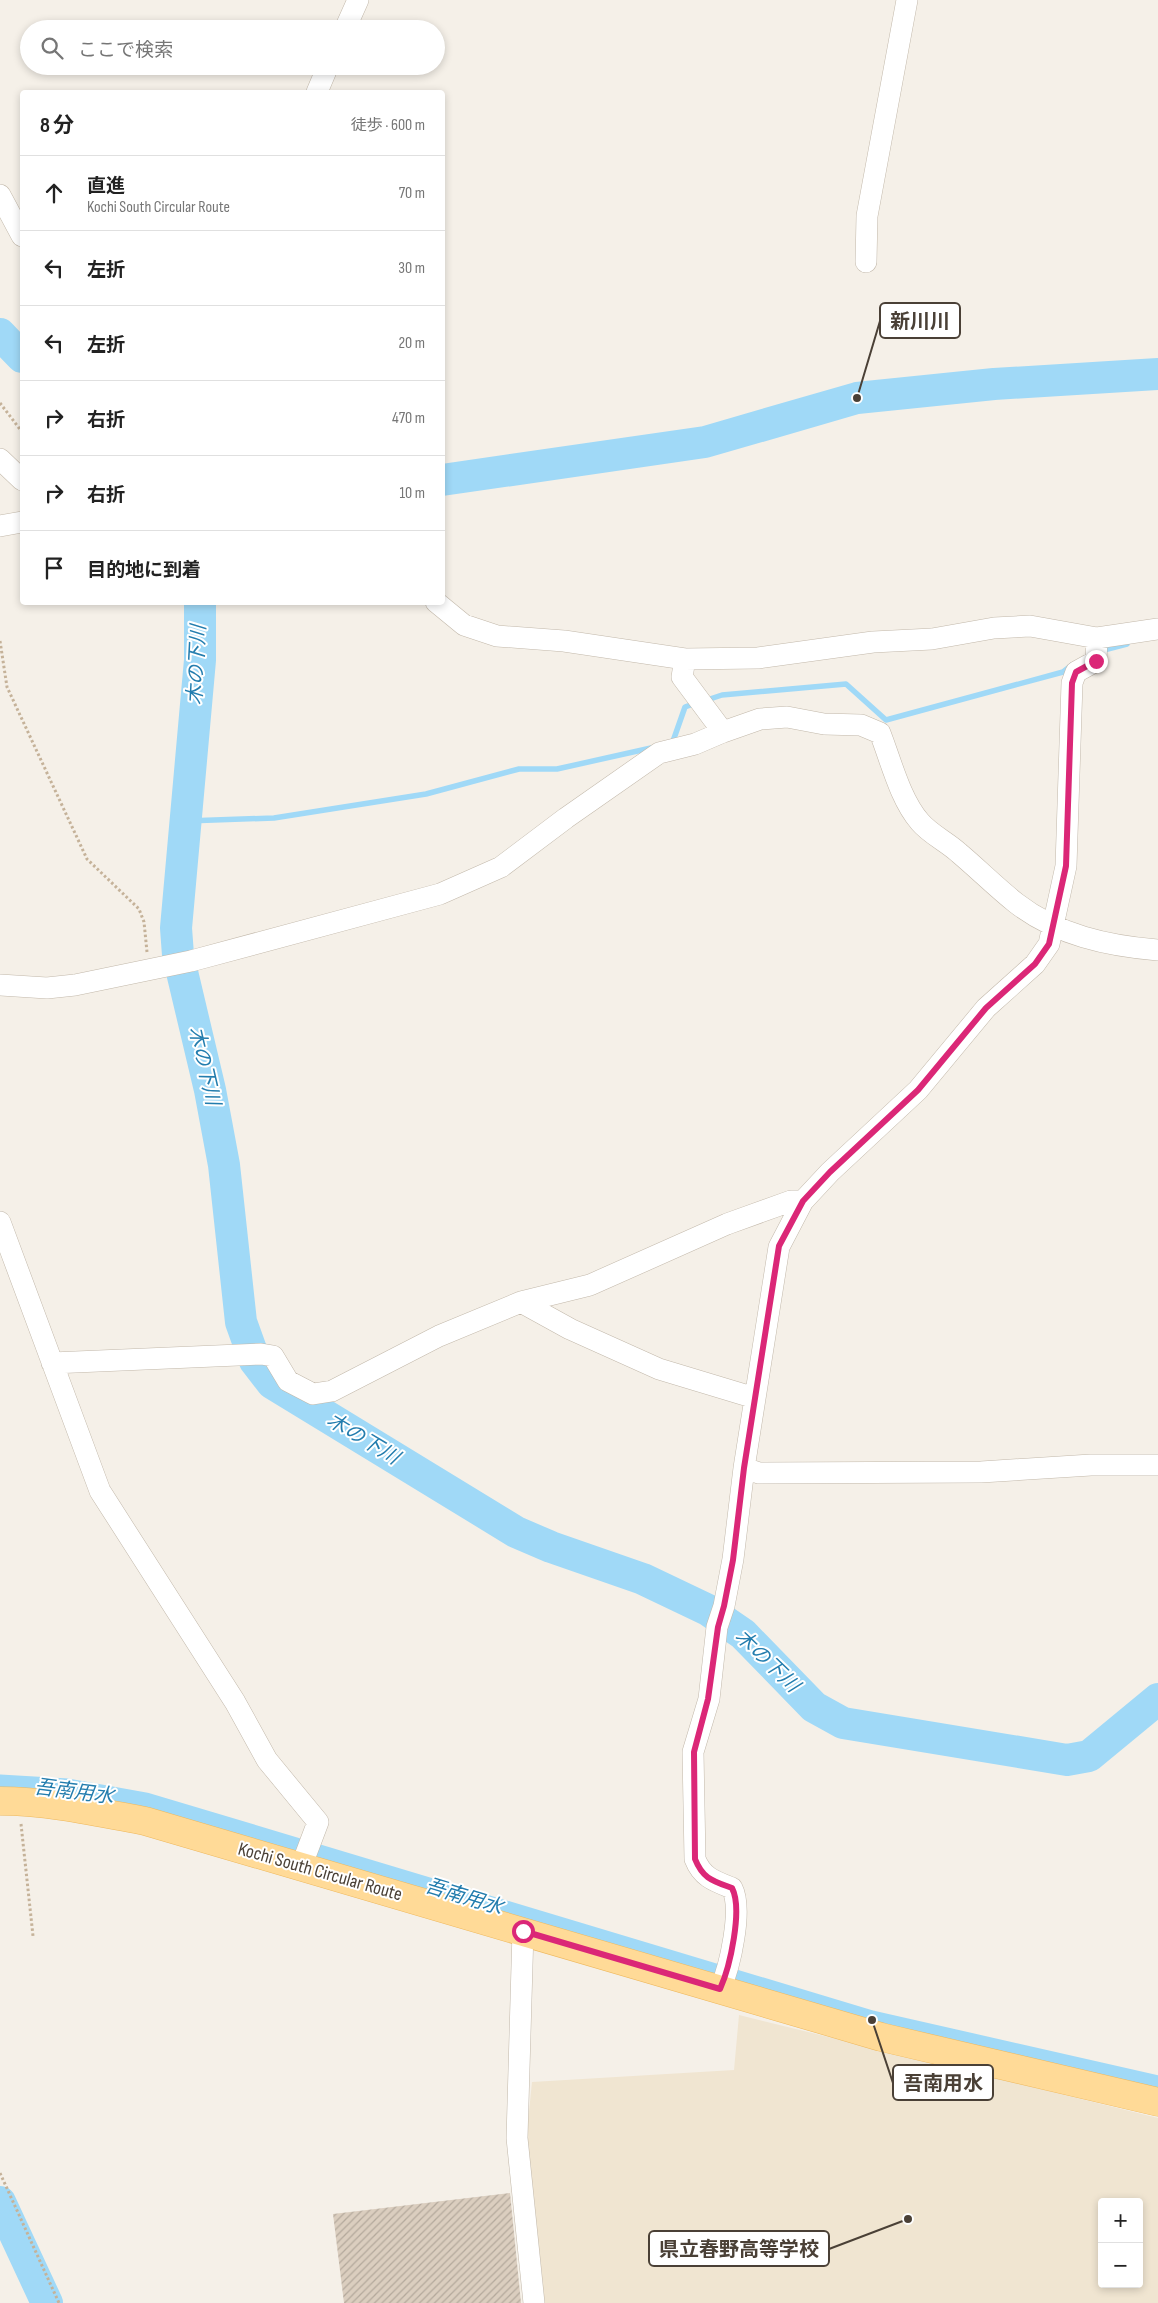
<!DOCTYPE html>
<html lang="ja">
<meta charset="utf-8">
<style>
body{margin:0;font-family:"Sofia Sans Condensed","Noto Sans JP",sans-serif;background:#f2f2f2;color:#222}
.controls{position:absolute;right:15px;bottom:15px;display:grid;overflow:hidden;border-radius:5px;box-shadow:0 2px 8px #0003}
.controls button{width:45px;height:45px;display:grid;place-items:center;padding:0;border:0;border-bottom:1px solid #e0e0e0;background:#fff;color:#222;font:25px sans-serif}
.stop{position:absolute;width:15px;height:15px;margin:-11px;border:4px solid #db2777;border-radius:50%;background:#fff}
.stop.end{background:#db2777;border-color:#fff;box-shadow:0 1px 5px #0008}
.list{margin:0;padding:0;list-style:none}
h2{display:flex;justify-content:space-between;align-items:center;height:65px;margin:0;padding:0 20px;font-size:21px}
h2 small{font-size:16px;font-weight:400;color:#767676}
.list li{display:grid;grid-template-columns:32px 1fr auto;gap:15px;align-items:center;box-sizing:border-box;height:75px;padding:0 20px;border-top:1px solid #e0e0e0}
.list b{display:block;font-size:19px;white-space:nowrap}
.list p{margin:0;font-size:16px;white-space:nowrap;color:#767676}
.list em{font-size:16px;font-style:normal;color:#767676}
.icon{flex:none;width:28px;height:28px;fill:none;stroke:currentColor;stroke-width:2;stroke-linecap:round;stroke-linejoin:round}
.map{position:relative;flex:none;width:1158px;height:2303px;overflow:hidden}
.search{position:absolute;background:#fff;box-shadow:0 2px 8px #0003;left:20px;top:20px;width:425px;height:55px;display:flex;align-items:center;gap:12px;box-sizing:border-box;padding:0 18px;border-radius:28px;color:#767676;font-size:19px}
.panel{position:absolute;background:#fff;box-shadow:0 2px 8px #0003;left:20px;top:90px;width:425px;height:515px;border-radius:5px}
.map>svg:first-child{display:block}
.education{fill:#f0e5d1;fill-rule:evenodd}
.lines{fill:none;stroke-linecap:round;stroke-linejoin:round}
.stream{stroke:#a0d9f7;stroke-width:5.5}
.canal{stroke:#a0d9f7;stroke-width:19}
.river{stroke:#a0d9f7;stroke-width:32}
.building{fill:url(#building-hatch)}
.minor-casing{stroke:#c2b8aa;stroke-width:22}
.primary-casing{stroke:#eeb85d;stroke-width:29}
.path{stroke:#c5b299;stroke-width:3;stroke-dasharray:2.5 2.5;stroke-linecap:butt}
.minor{stroke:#fff;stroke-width:21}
.primary{stroke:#ffda97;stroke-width:28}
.route{stroke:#db2777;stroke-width:6}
.labels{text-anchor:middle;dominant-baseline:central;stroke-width:4;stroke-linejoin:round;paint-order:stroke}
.street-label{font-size:19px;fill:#4a4036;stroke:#fff}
.water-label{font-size:20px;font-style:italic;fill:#237dae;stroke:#fff}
.leader{fill:none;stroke:#4a4036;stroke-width:2}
.callout-dot{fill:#4a4036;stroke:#fff;stroke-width:2}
.callout{fill:#fff;stroke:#4a4036;stroke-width:2}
.callout-label{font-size:20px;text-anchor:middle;font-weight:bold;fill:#4a4036}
</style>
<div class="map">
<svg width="1158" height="2303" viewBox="0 0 1158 2303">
<defs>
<pattern id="building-hatch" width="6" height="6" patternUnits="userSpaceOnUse" patternTransform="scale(1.25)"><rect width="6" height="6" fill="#dbcebf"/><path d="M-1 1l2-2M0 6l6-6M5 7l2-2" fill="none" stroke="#b4a99c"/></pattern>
</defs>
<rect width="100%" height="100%" fill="#f5f0e8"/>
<!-- education -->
<path class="education" d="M739,2015L1158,2118V2303H540L526,2141L532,2082L734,2070ZM1102,2202H1139V2284H1102Z"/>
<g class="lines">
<!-- stream -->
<path class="stream" d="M1100,651L1127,644
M704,701L722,695L846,684L886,720L1063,672L1072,665
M672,744L685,707L696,703
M186,821L274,818L426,794L519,769H557L651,748"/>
<!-- canal -->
<path class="canal" d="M0,1784L68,1788L146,1802L872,2020L1158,2085"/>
<!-- river -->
<path class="river" d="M0,334L22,357
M442,480L705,442L857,398L994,384L1158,374
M200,602V660L176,928L178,955L210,1090L224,1165L241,1322L255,1361L272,1383L516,1532L551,1547L643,1579L708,1610L743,1634L814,1707L843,1723L1067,1760L1089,1756L1158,1699
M0,2202L47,2303"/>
</g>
<!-- building -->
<path class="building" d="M510,2193L521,2303H344L333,2214Z"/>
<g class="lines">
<defs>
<path id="minor" d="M345,29L358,0
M317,92L328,66
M0,195L22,236
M866,262L867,216L907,0
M0,459L22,480
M0,526L22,522
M436,602L464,625L497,636L564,641L685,659L758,658L873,642L932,639L994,628L1030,626L1097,638L1158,629
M685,659L682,677L723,732
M0,985L47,988L75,985L191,961L440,894L501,867L566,818L659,753L695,744L723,732L760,719L787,717L824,724L861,725L880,733C891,761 900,799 920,822C930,834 947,842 959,853C978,869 996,887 1016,903C1057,935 1108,946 1158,950
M0,1222L100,1491L235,1702L267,1760L318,1822L301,1867
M521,1302L590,1285L727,1224L791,1201H803
M52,1363L261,1354L273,1356L288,1381L313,1394L332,1391L439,1336L521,1302L570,1329L659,1369L755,1398
M744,1468L759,1473L981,1472L1091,1465H1158
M523,1931L517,2138L534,2303
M720,1989C730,1967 743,1909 732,1888C714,1881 702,1877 695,1859L693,1752L709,1699L717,1627L724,1606L733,1559L744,1468L779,1247L803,1201L830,1172L918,1090L986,1008L1035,964L1049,944L1066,866L1072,683L1076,672L1096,661L1097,638"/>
<path id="primary" d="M0,1801C48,1801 97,1812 145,1821L881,2037L1158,2102"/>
</defs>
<!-- minor casing -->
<use href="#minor" class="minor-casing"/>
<!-- primary casing -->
<use href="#primary" class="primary-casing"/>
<!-- path -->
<path class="path" d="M0,403L22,432
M0,641L7,687L87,859L139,909L144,922L147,952
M21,1824L33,1936
M0,2173L59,2303"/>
<!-- minor -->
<use href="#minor" class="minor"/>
<!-- primary -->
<use href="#primary" class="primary"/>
</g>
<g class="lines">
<!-- route -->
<path class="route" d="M523,1931L720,1989C730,1967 743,1909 732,1888C713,1881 703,1879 695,1859L694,1752L708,1699L718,1627L724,1606L733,1560L744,1468L779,1246L803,1201L830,1172L918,1090L986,1008L1035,964L1049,944L1066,866L1072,683L1076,672L1096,661"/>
</g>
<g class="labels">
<!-- street labels -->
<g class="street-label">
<text transform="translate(320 1872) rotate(16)">Kochi South Circular Route</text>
</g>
<!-- water labels -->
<g class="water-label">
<text transform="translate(197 665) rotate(-87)">木の下川</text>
<text transform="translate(204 1066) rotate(77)">木の下川</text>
<text transform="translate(363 1439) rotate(31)">木の下川</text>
<text transform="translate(767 1661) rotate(44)">木の下川</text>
<text transform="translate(74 1792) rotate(7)">吾南用水</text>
<text transform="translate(464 1897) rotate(17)">吾南用水</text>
</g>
</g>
<!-- callouts -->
<path class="leader" d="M857 398L880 321M872 2020L893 2083M908 2219L829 2249"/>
<g class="callout-dot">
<circle cx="857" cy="398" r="5"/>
<circle cx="872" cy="2020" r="5"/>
<circle cx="908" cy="2219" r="5"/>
</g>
<g class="callout">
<rect x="880" y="303" width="80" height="35" rx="5"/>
<rect x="893" y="2065" width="100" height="35" rx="5"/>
<rect x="649" y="2231" width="180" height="35" rx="5"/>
</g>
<g class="callout-label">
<text x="920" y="328">新川川</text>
<text x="943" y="2090">吾南用水</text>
<text x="739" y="2256">県立春野高等学校</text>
</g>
</svg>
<div class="controls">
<button>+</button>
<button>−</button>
</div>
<div class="stop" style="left:523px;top:1931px"></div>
<div class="stop end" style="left:1096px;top:661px"></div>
<div class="search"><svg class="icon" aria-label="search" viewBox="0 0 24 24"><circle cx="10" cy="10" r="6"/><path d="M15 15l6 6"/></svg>ここで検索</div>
<section class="panel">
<h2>8 分<small>徒歩 · 600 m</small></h2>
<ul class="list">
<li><svg class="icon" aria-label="ahead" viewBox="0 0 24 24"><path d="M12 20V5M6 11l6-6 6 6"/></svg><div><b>直進</b><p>Kochi South Circular Route</p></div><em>70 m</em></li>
<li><svg class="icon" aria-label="left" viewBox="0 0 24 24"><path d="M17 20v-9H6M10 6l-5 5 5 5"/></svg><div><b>左折</b></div><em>30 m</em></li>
<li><svg class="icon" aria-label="left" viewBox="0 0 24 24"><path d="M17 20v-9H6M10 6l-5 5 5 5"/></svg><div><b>左折</b></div><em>20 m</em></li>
<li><svg class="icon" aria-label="right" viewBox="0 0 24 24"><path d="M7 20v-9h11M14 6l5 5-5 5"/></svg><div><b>右折</b></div><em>470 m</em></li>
<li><svg class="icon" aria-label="right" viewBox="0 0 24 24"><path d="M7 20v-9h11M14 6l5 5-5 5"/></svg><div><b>右折</b></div><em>10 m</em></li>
<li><svg class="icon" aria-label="arrive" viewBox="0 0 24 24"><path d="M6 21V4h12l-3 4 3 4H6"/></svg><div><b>目的地に到着</b></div></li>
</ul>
</section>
</div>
